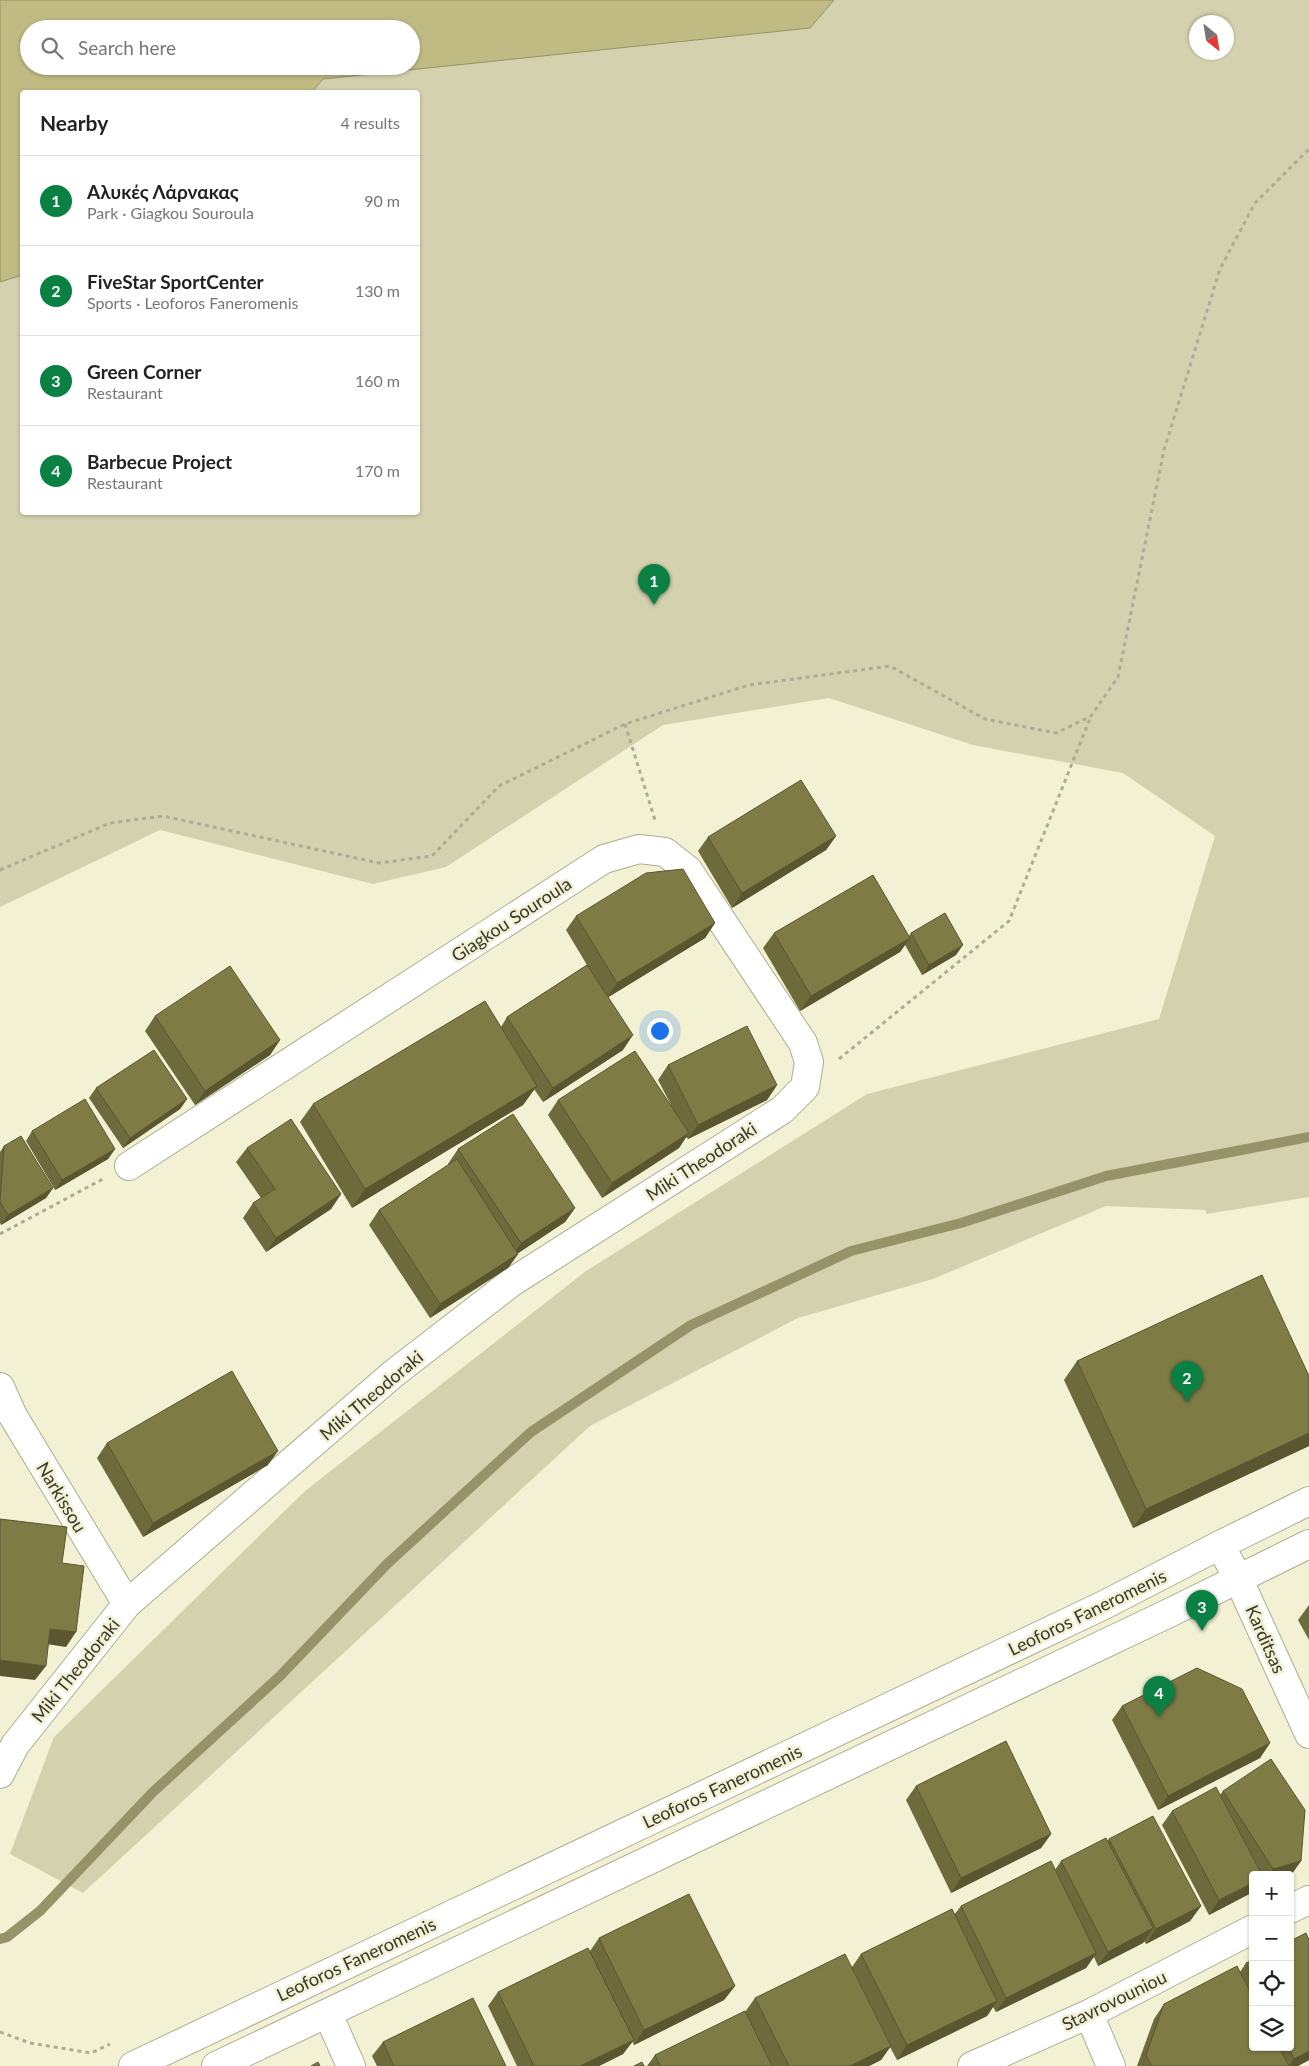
<!DOCTYPE html>
<meta charset="utf-8">
<style>
body{margin:0;font-family:Lato,sans-serif;background:#f6f6f6;color:#222}
.controls{position:absolute;right:15px;bottom:15px;display:grid;overflow:hidden;border-radius:5px;box-shadow:0 1px 4px #0004}
.controls button{width:45px;height:45px;display:grid;place-items:center;padding:0;border:0;border-bottom:1px solid #e0e0e0;background:#fff;color:#222;font:25px sans-serif}
.compass{position:absolute;left:1189px;top:15px;width:45px;height:45px;border-radius:50%;background:#fff;box-shadow:0 1px 4px #0004;rotate:150deg}
.you{position:absolute;left:659px;top:1030px;width:18px;height:18px;margin:-12px;border:4px solid #fff;border-radius:50%;background:#1a73e8;box-shadow:0 0 0 8px #1a73e833}
.badge{display:grid;place-items:center;width:32px;height:32px;border-radius:50%;background:#0b8043;color:#fff;font-size:16px;font-weight:700}
.pin{position:absolute;translate:-50% -41px;filter:drop-shadow(0 1px 2px #0008)}
.pin::after{content:'';position:absolute;top:26px;width:18px;height:15px;background:inherit;clip-path:polygon(0 0,100% 0,50% 100%)}
.list{margin:0;padding:0;list-style:none}
h2{display:flex;justify-content:space-between;align-items:center;height:65px;margin:0;padding:0 20px;font-size:21px}
h2 small{font-size:16px;font-weight:400;color:#767676}
.list li{display:grid;grid-template-columns:32px 1fr auto;gap:15px;align-items:center;box-sizing:border-box;height:90px;padding:0 20px;border-top:1px solid #e0e0e0}
.list b{display:block;font-size:19px;white-space:nowrap}
.list p{margin:0;font-size:16px;white-space:nowrap;color:#767676}
.list em{font-size:16px;font-style:normal;color:#767676}
.icon{flex:none;width:28px;height:28px;fill:none;stroke:currentColor;stroke-width:2;stroke-linecap:round;stroke-linejoin:round}
.map{position:relative;flex:none;width:1309px;height:2066px;overflow:hidden}
.search{position:absolute;background:#fff;box-shadow:0 1px 4px #0004;left:20px;top:20px;width:400px;height:55px;display:flex;align-items:center;gap:12px;box-sizing:border-box;padding:0 18px;border-radius:28px;color:#767676;font-size:19px}
.panel{position:absolute;background:#fff;box-shadow:0 1px 4px #0004;left:20px;top:90px;width:400px;height:425px;border-radius:5px}
.map>svg:first-child{display:block}
.green{fill:#d4d2ae;fill-rule:evenodd}
.water{fill:#bfbb83;stroke:#969369;fill-rule:evenodd}
.lines{fill:none;stroke-linecap:round;stroke-linejoin:round}
.stream{stroke:#969369;stroke-width:10}
.minor-casing{stroke:#aeac91;stroke-width:30}
.major-casing{stroke:#aeac91;stroke-width:30}
.path{stroke:#adac96;stroke-width:3;stroke-dasharray:4 4;stroke-linecap:butt}
.minor{stroke:#fff;stroke-width:28}
.major{stroke:#fff;stroke-width:28}
.wall{fill:#6d6a3b}
.shaded-wall{fill:#595630}
.building{fill:#7f7b45;stroke:#595630}
.labels{text-anchor:middle;dominant-baseline:central;stroke-width:5;stroke-linejoin:round;paint-order:stroke}
.street-label{font-size:18px;fill:#38372c;stroke:#f2f1d4}
</style>
<div class="map">
<svg width="1309" height="2066" viewBox="0 0 1309 2066">
<rect width="100%" height="100%" fill="#f2f1d4"/>
<!-- green -->
<path class="green" d="M0,0H1309V1197L1207,1214L1205,1210L1106,1206L933,1279L798,1318L590,1426L83,1893L10,1854L54,1737L305,1491L586,1271L867,1094L1159,1019L1215,836L1123,773L973,745L829,698L663,725L446,867L373,884L160,830L0,907ZM1196,22H1226V52H1196ZM29,29H411V66H29ZM22,92H418V512H22Z"/>
<!-- water -->
<path class="water" d="M0,0H834L810,28L323,79L312,92H22V275L0,282ZM29,29H411V66H29Z"/>
<g class="lines">
<!-- stream -->
<path class="stream" d="M0,1939L7,1937L40,1911L153,1792L280,1676L387,1564L531,1432L691,1325L851,1251L961,1223L1106,1176L1309,1137"/>
<defs>
<path id="minor" d="M0,1387L13,1416L127,1604
M1220,1545L1238,1578L1309,1734
M0,1774L15,1745L127,1604L393,1374L512,1282L782,1110L805,1087L809,1062L803,1043L688,870L665,852L639,849L604,859L129,1166
M1290,1909L1309,1900
M328,2014L351,2066
M1089,2014L1111,2066
M972,2066L1089,2014L1253,1929"/>
<path id="major" d="M133,2066L1104,1605L1220,1545L1309,1501
M216,2066L1167,1614L1309,1544"/>
</defs>
<!-- minor casing -->
<use href="#minor" class="minor-casing"/>
<!-- major casing -->
<use href="#major" class="major-casing"/>
<!-- path -->
<path class="path" d="M625,724L655,820
M0,870L110,823L163,816L379,863L432,856L499,786L625,724L749,685L890,666L985,719L1056,733L1091,716L1118,677L1164,450L1220,269L1255,203L1309,149
M839,1059L1009,921L1091,716
M0,1234L103,1179
M0,2032L30,2043L91,2053L110,2044"/>
<!-- minor -->
<use href="#minor" class="minor"/>
<!-- major -->
<use href="#major" class="major"/>
</g>
<!-- wall -->
<path class="wall" d="M836,836L826,850L732,908L698,851L708,837Z
M576,916L715,923L705,938L608,997L623,1050L543,1102L534,1089L523,1105L352,1208L300,1122L313,1104L501,1027L507,1017L587,965L566,930Z
M774,933L909,936L911,933L956,955L922,975L905,945L900,952L800,1011L763,948Z
M155,1016L280,1040L270,1055L195,1105L145,1031Z
M668,1065L777,1085L767,1100L688,1139L686,1137L679,1148L602,1198L548,1115L558,1100L671,1105L658,1080Z
M96,1088L187,1099L180,1109L123,1148L89,1098Z
M32,1131L115,1149L108,1159L55,1190L26,1141Z
M4,1146L53,1188L46,1198L1,1225L0,1223V1152Z
M247,1148L341,1194L331,1209L266,1252L243,1218L253,1203L261,1198L236,1162Z
M458,1149L575,1208L565,1222L518,1253V1254L508,1268L430,1318L369,1225L379,1210L449,1165L448,1164Z
M1077,1361L1309,1376V1446L1133,1528L1064,1380Z
M107,1443L268,1465L143,1537L97,1458Z
M1309,1605V1640L1298,1620Z
M1122,1706L1270,1743L1260,1758L1158,1810L1112,1720Z
M916,1786L1051,1834L1041,1848L951,1893L906,1800Z
M1223,1791L1301,1861L1291,1875H1253V1892L1209,1915L1162,1825L1172,1811L1220,1795Z
M1109,1839L1201,1906L1190,1921L1146,1944L1144,1941L1143,1943L1098,1966L1094,1957L1086,1968L996,2012L993,2007L987,2016L897,2060L890,2047L881,2060L869,2066H647L655,2055L745,2012L755,1998L852,1967L861,1954L954,1915L961,1906L1055,1870L1061,1861L1107,1842Z
M599,1938L735,1986L724,2000L634,2045L632,2041L623,2054L599,2066H517L488,2006L498,1992L590,1951Z
M1309,1940V2060L1298,2066H1137L1154,2019L1164,2004L1240,1972L1246,1963L1253,1960V2047H1290Z
M383,2042L506,2066H377L372,2056Z"/>
<!-- shaded-wall -->
<path class="shaded-wall" d="M836,836L826,850L732,908L742,893Z
M715,923L705,938L607,998L617,983Z
M910,938L900,952L800,1011L811,996Z
M963,945L956,955L922,975L929,965Z
M633,1035L623,1050L543,1102L553,1088Z
M280,1040L270,1055L195,1105L205,1091Z
M777,1085L767,1100L688,1139L698,1125Z
M537,1086L523,1105L352,1208L365,1189Z
M187,1099L180,1109L123,1148L130,1138Z
M689,1133L679,1148L602,1198L612,1183Z
M115,1149L108,1159L55,1190L62,1180Z
M53,1188L46,1198L1,1225L8,1215Z
M341,1194L331,1209L266,1252L276,1238Z
M575,1208L565,1222L511,1258L521,1243Z
M518,1254L508,1268L430,1318L440,1304Z
M1309,1433V1446L1133,1528L1146,1509Z
M278,1451L268,1465L143,1537L153,1523Z
M50,1629L76,1632L66,1647L40,1643Z
M0,1660L46,1666L35,1680L0,1676Z
M1270,1743L1260,1758L1158,1810L1168,1796Z
M1051,1834L1041,1848L951,1893L961,1878Z
M1301,1861L1291,1875H1269L1273,1869Z
M1253,1883V1892L1209,1915L1219,1900Z
M1201,1906L1190,1921L1146,1944L1156,1929Z
M1153,1928L1143,1943L1098,1966L1108,1952Z
M1096,1953L1086,1968L996,2012L1006,1998Z
M735,1986L724,2000L634,2045L644,2030Z
M997,2001L987,2016L897,2060L907,2045Z
M634,2040L623,2054L599,2066H580Z
M891,2046L881,2060L869,2066H850Z
M1309,2051V2060L1298,2066H1289L1294,2059Z"/>
<!-- building -->
<path class="building" d="M801,780L836,836L742,893L708,837Z
M683,869L715,923L617,983L576,916L646,873Z
M873,875L910,938L811,996L774,933Z
M945,913L963,945L929,965L911,933Z
M587,965L633,1035L553,1088L507,1017Z
M230,966L280,1040L205,1091L155,1016Z
M485,1001L537,1086L365,1189L313,1104Z
M747,1026L777,1085L698,1125L668,1065Z
M154,1050L187,1099L130,1138L96,1088Z
M635,1051L689,1133L612,1183L558,1100Z
M85,1099L115,1149L62,1180L32,1131Z
M513,1114L575,1208L521,1243L458,1149Z
M291,1119L341,1194L276,1238L253,1203L275,1189L247,1148Z
M21,1136L53,1188L8,1215L0,1202L4,1146Z
M457,1159L518,1254L440,1304L379,1210Z
M1262,1275L1309,1376V1433L1146,1509L1077,1361Z
M232,1371L278,1451L153,1523L107,1443Z
M0,1519L67,1527L62,1563L84,1566L76,1632L50,1629L46,1666L0,1660Z
M1197,1668L1242,1689L1270,1743L1168,1796L1122,1706Z
M1006,1741L1051,1834L961,1878L916,1786Z
M1271,1759L1305,1810L1301,1861L1273,1869L1223,1791Z
M1216,1787L1262,1875H1253V1883L1219,1900L1172,1811Z
M1153,1816L1201,1906L1156,1929L1109,1839Z
M1106,1838L1153,1928L1108,1952L1061,1861Z
M1051,1861L1096,1953L1006,1998L961,1906Z
M689,1894L735,1986L644,2030L599,1938Z
M952,1909L997,2001L907,2045L861,1954Z
M1306,1933L1309,1940V2051L1294,2059L1288,2047H1290V1941Z
M588,1948L634,2040L580,2066H534L498,1992Z
M845,1954L891,2046L850,2066H789L755,1998Z
M1253,1960V1977L1246,1963Z
M1237,1966L1253,1997V2047H1279L1289,2066H1152L1146,2055L1164,2004Z
M473,1998L506,2066H394L383,2042Z
M745,2011L772,2066H660L655,2055Z
M318,2062L320,2066H311Z
M642,2062L644,2066H634Z"/>
<g class="labels">
<!-- street labels -->
<g class="street-label">
<text transform="translate(511 919) rotate(-33)">Giagkou Souroula</text>
<text transform="translate(701 1161) rotate(-33)">Miki Theodoraki</text>
<text transform="translate(371 1395) rotate(-40)">Miki Theodoraki</text>
<text transform="translate(62 1497) rotate(59)">Narkissou</text>
<text transform="translate(1087 1612) rotate(-26)">Leoforos Faneromenis</text>
<text transform="translate(1266 1639) rotate(66)">Karditsas</text>
<text transform="translate(75 1670) rotate(-51)">Miki Theodoraki</text>
<text transform="translate(722 1786) rotate(-25)">Leoforos Faneromenis</text>
<text transform="translate(356 1959) rotate(-25)">Leoforos Faneromenis</text>
<text transform="translate(1114 2000) rotate(-26)">Stavrovouniou</text>
</g>
</g>
</svg>
<div class="controls">
<button>+</button>
<button>−</button>
<button><svg class="icon" aria-label="locate" viewBox="0 0 24 24"><circle cx="12" cy="12" r="6"/><path d="M12 2v4M12 18v4M2 12h4M18 12h4"/></svg></button>
<button><svg class="icon" aria-label="layers" viewBox="0 0 24 24"><path d="M12 4l9 5-9 5-9-5zM3 14l9 5 9-5"/></svg></button>
</div>
<svg class="compass" viewBox="-18 -18 36 36"><path d="M0-13l5 13h-10z" fill="#e53935"/><path d="M0 13l5-13h-10z" fill="#767676"/></svg>
<div class="you"></div>
<div class="pin badge" style="left:654px;top:605px">1</div>
<div class="pin badge" style="left:1187px;top:1402px">2</div>
<div class="pin badge" style="left:1202px;top:1631px">3</div>
<div class="pin badge" style="left:1159px;top:1717px">4</div>
<div class="search"><svg class="icon" aria-label="search" viewBox="0 0 24 24"><circle cx="10" cy="10" r="6"/><path d="M15 15l6 6"/></svg>Search here</div>
<section class="panel">
<h2>Nearby<small>4 results</small></h2>
<ul class="list">
<li><span class="badge">1</span><div><b>Αλυκές Λάρνακας</b><p>Park · Giagkou Souroula</p></div><em>90 m</em></li>
<li><span class="badge">2</span><div><b>FiveStar SportCenter</b><p>Sports · Leoforos Faneromenis</p></div><em>130 m</em></li>
<li><span class="badge">3</span><div><b>Green Corner</b><p>Restaurant</p></div><em>160 m</em></li>
<li><span class="badge">4</span><div><b>Barbecue Project</b><p>Restaurant</p></div><em>170 m</em></li>
</ul>
</section>
</div>
